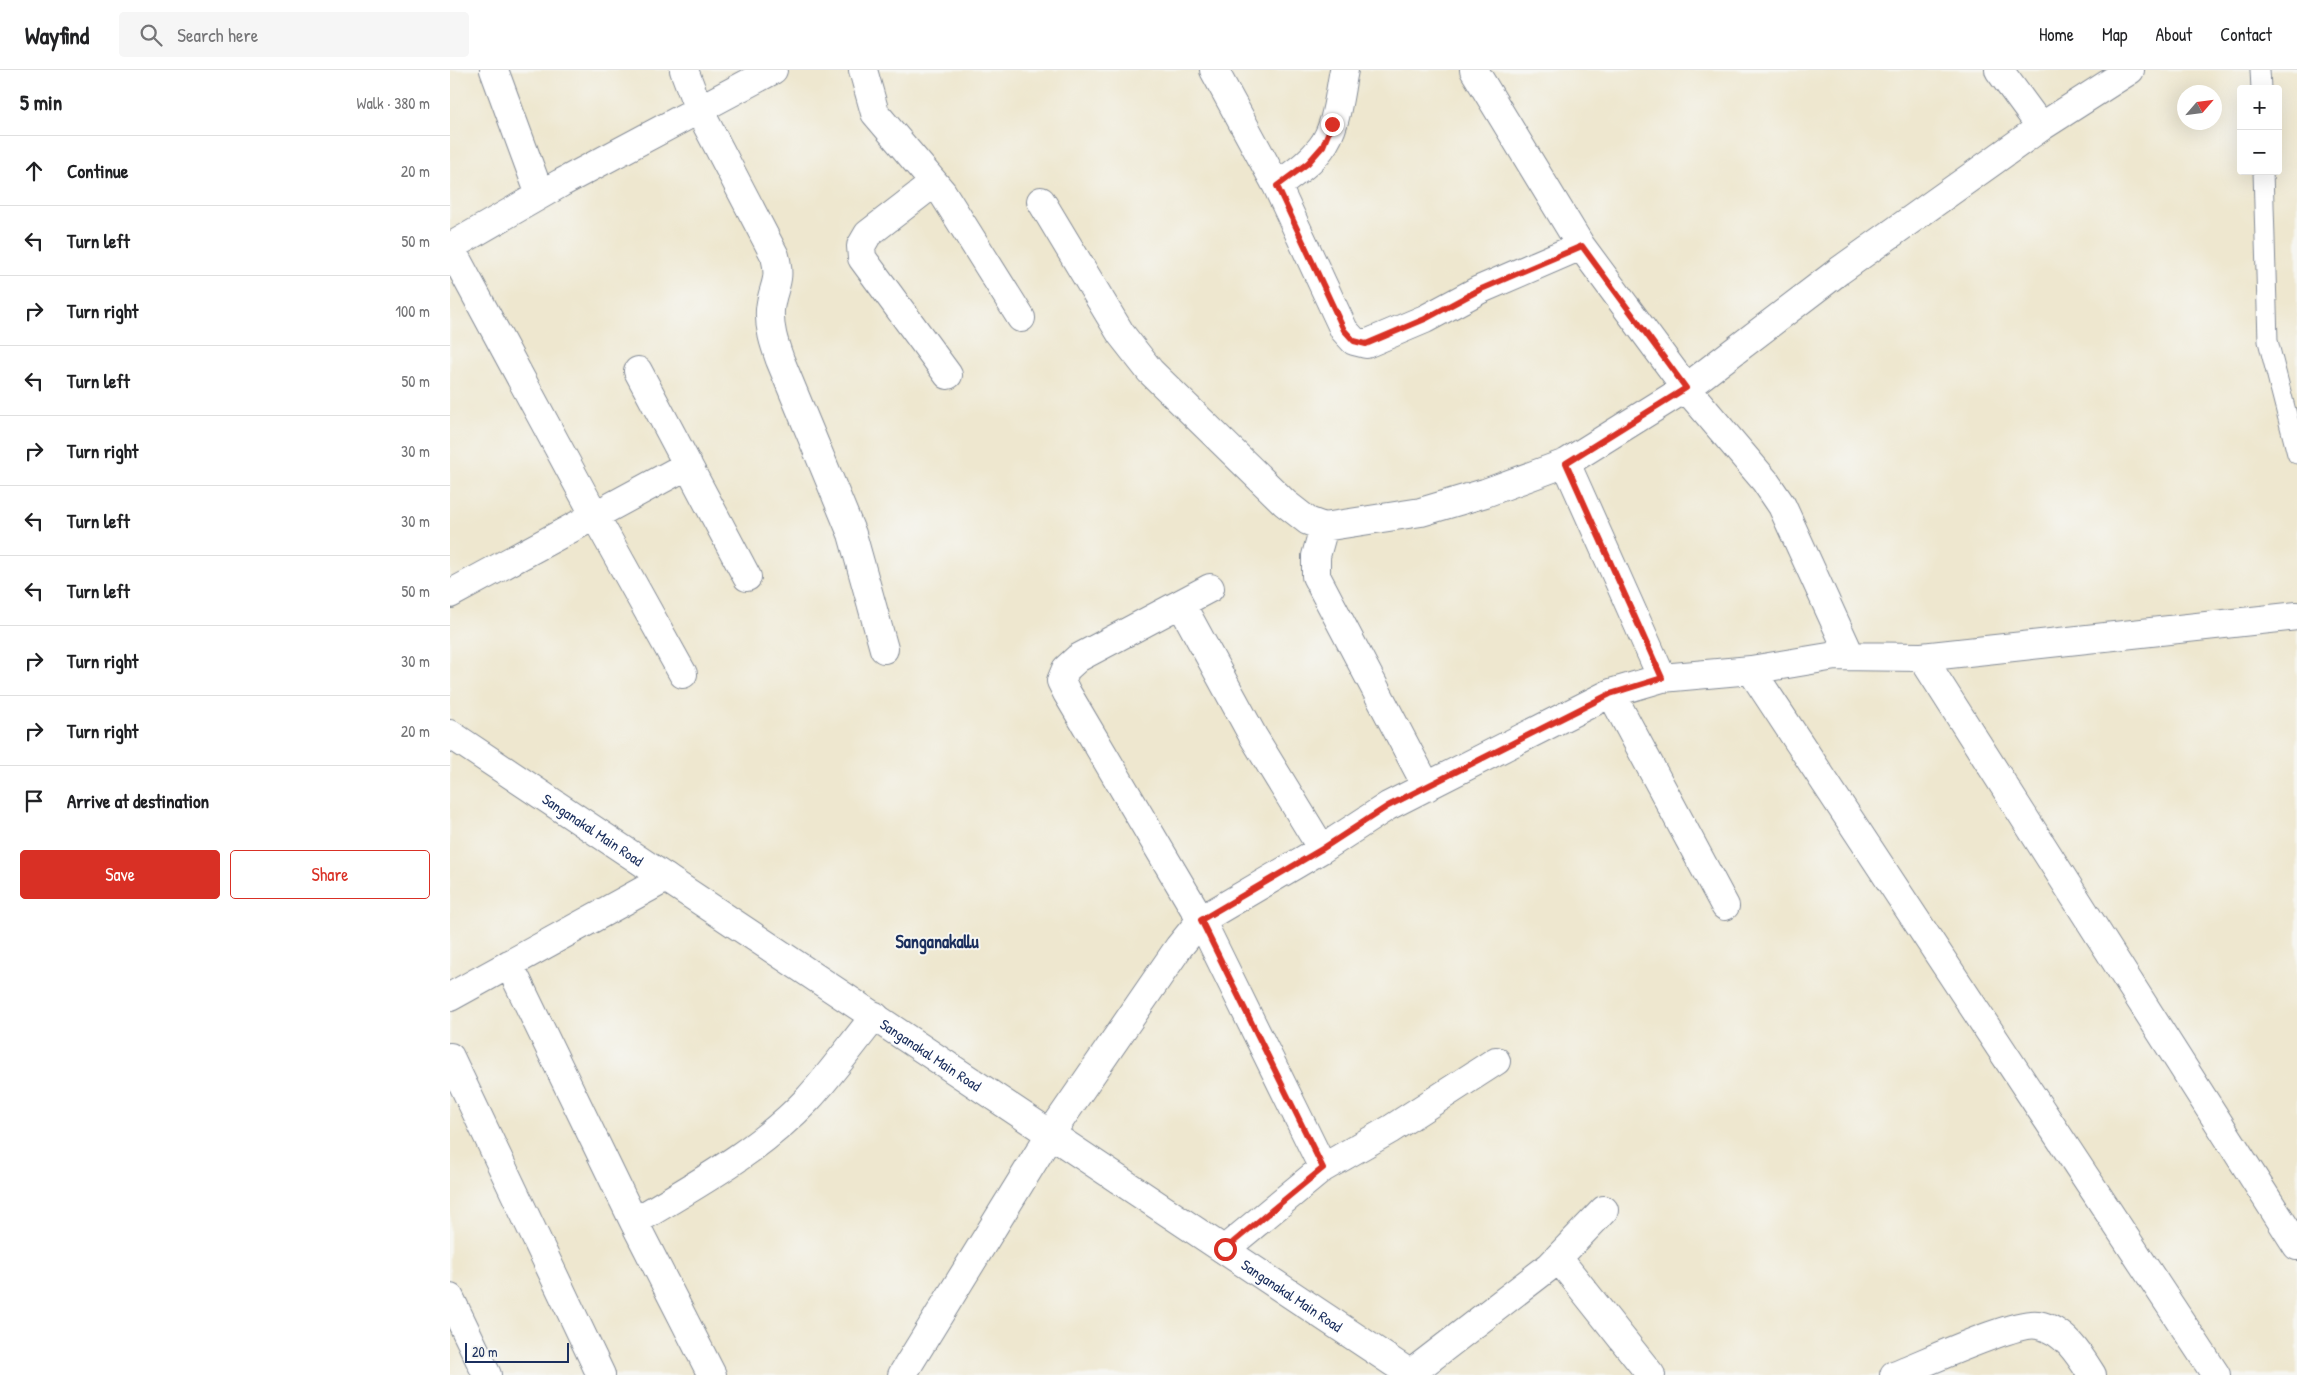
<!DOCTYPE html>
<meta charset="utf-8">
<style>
body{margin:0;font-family:"Patrick Hand",sans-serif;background:#f6f6f6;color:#202124}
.controls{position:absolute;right:15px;top:15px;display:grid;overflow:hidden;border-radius:5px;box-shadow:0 5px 20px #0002}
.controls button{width:45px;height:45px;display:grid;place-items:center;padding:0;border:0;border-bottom:1px solid #e0e0e0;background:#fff;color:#202124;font:25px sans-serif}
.compass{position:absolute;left:1727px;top:15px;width:45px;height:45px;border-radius:50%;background:#fff;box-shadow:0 5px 20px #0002;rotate:62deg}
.scale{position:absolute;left:15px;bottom:12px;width:104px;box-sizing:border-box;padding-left:5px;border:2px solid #1b2f5e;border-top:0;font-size:14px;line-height:18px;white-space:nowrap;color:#1b2f5e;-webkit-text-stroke:4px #f6f6f2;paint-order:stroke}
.stop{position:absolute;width:15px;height:15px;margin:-11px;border:4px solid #d93025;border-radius:50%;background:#fff}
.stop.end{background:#d93025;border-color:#fff;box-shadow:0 1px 5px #0008}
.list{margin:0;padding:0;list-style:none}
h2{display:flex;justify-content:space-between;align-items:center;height:65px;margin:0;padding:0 20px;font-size:21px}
h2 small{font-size:16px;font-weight:400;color:#757577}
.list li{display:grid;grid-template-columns:32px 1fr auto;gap:15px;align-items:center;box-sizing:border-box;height:70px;padding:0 20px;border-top:1px solid #e0e0e0}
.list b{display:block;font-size:19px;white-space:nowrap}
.list em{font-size:16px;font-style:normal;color:#757577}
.actions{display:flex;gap:10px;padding:15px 20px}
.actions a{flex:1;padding:11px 0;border:1px solid #d93025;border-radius:5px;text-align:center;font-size:18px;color:#d93025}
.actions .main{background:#d93025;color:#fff}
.icon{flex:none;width:28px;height:28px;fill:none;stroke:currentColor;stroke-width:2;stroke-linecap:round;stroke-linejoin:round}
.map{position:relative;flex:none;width:1847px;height:1305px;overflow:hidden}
header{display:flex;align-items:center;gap:30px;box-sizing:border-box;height:70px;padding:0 25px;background:#fff;border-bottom:1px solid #e0e0e0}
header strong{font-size:24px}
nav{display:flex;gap:28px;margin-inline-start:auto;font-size:18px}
.search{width:350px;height:45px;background:#f6f6f6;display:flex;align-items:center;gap:12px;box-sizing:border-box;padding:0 18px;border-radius:5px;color:#757577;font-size:19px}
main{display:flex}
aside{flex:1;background:#fff}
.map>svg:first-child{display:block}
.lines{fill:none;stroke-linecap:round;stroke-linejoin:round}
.service-casing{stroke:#848b96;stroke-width:21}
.minor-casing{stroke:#848b96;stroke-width:30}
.tertiary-casing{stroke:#848b96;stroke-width:30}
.service{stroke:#fff;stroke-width:19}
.minor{stroke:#fff;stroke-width:28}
.tertiary{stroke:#fff;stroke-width:28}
.route{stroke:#d93025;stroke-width:6}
.labels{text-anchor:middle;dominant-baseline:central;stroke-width:4;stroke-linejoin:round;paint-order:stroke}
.street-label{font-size:15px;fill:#1b2f5e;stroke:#f6f6f2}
.quarter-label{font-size:18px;font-weight:bold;fill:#1b2f5e;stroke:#f6f6f2}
</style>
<header>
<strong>Wayfind</strong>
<div class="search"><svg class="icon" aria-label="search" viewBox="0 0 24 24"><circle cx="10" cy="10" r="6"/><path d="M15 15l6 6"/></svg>Search here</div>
<nav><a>Home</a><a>Map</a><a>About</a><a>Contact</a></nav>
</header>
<main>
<aside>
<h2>5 min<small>Walk · 380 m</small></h2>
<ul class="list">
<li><svg class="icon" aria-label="ahead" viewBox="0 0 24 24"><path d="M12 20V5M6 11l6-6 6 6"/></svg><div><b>Continue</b></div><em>20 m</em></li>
<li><svg class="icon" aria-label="left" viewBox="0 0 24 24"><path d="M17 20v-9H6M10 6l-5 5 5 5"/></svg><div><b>Turn left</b></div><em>50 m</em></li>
<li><svg class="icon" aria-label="right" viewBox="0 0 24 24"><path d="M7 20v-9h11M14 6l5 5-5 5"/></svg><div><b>Turn right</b></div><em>100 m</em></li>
<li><svg class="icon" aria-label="left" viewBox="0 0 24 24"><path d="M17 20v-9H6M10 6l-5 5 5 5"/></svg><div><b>Turn left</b></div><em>50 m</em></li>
<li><svg class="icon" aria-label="right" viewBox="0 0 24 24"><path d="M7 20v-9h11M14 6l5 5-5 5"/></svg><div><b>Turn right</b></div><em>30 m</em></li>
<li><svg class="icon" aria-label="left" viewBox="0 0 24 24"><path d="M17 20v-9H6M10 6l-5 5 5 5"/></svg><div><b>Turn left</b></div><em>30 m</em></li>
<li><svg class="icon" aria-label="left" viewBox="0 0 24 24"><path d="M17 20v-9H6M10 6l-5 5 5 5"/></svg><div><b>Turn left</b></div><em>50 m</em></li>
<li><svg class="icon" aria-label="right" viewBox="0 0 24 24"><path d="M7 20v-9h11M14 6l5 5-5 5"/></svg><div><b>Turn right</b></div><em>30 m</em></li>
<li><svg class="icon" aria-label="right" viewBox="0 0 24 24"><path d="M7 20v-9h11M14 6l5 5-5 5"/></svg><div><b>Turn right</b></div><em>20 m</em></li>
<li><svg class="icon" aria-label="arrive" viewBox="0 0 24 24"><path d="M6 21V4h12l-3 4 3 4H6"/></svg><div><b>Arrive at destination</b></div></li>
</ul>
<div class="actions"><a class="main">Save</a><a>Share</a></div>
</aside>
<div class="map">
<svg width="1847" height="1305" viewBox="0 0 1847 1305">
<rect width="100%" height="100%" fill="#f6f6f2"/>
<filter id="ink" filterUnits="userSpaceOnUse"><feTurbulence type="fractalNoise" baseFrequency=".02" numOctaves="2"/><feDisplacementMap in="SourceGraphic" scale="10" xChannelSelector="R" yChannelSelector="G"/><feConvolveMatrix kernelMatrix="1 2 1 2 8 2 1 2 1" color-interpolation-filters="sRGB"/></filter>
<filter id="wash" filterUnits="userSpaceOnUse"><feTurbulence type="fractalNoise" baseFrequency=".0096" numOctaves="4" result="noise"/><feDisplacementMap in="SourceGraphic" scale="20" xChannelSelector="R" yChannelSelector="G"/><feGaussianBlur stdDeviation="1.12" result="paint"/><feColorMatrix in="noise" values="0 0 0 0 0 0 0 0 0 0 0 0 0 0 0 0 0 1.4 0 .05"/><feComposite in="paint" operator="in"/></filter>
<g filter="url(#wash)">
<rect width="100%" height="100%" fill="#eee7cf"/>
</g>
<g filter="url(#ink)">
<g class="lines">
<defs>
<path id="service" d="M1810,0L1811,19
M1813,101L1818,271L1847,384"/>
<path id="minor" d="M44,0L90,125
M234,0L249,40L325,186C332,213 322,216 320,240C319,258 324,273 330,290L402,464L434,579
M413,0L425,43L492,122L571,248
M764,0L827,116L894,260L904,271L916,274L975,249L1029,220L1131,176
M1024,0L1131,176L1236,318L1315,411L1332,436L1400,585
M1549,0L1591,57
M484,113L418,164L411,176L412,188L498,305
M827,116C843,104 859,94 871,78C887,58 889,24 894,0
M591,131L671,264L700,301L835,433L858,451L874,457L971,442L1035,423L1116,393
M0,177L144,444L233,604
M0,177L111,113L323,0
M188,301L297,507
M874,457L866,486V506L977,717
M760,518L628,588L616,599L611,611L617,623L751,850L873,1098L941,1059L1046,991
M0,524L238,395
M731,534L803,666L872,779
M1472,587L1847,1176
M1301,600L1766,1305
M1212,608L1116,393L1236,318L1389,201L1591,57L1680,0
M1161,623L1275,836
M59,894L184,1152L262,1305
M0,927L216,808
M0,987L151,1305
M184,1152C244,1116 309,1081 358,1029C382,1003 402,974 425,946
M775,1179L873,1098
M1108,1188L1201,1305
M0,1228L37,1305
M960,1304L1100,1196L1154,1140
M452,1305L601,1063L729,877L751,850L872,779L938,736L1161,623L1212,608L1301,600L1385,586L1472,587L1847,546
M1444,1305C1471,1295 1566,1250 1588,1255C1614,1260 1629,1284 1642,1305"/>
<g id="tertiary">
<path id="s1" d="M0,664L962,1305"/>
</g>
</defs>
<!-- service casing -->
<use href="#service" class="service-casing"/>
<!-- minor casing -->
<use href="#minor" class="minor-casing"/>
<!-- tertiary casing -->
<use href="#tertiary" class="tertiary-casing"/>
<!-- service -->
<use href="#service" class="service"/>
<!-- minor -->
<use href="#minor" class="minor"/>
<!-- tertiary -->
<use href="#tertiary" class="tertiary"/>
</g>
</g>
<g class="lines" filter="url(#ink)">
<!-- route -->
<path class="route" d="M775,1179L873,1098L751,850L872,779L938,736L1160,624L1212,608L1116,393L1236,318L1132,176L1029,220L975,249L916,274L904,271L894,260L827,116L858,93L873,76L882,54"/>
</g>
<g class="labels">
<!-- street labels -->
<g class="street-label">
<text stroke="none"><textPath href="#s1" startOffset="172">Sanganakal Main Road</textPath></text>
<text stroke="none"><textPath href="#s1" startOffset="578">Sanganakal Main Road</textPath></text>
<text stroke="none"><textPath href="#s1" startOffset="1012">Sanganakal Main Road</textPath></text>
</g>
<!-- quarter labels -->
<g class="quarter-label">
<text x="487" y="871">Sanganakallu</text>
</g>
</g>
</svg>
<div class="controls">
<button>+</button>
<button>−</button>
</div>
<svg class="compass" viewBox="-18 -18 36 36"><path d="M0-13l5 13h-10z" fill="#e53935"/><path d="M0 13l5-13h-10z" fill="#757577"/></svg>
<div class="scale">20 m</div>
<div class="stop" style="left:775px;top:1179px"></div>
<div class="stop end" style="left:882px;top:54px"></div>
</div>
</main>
